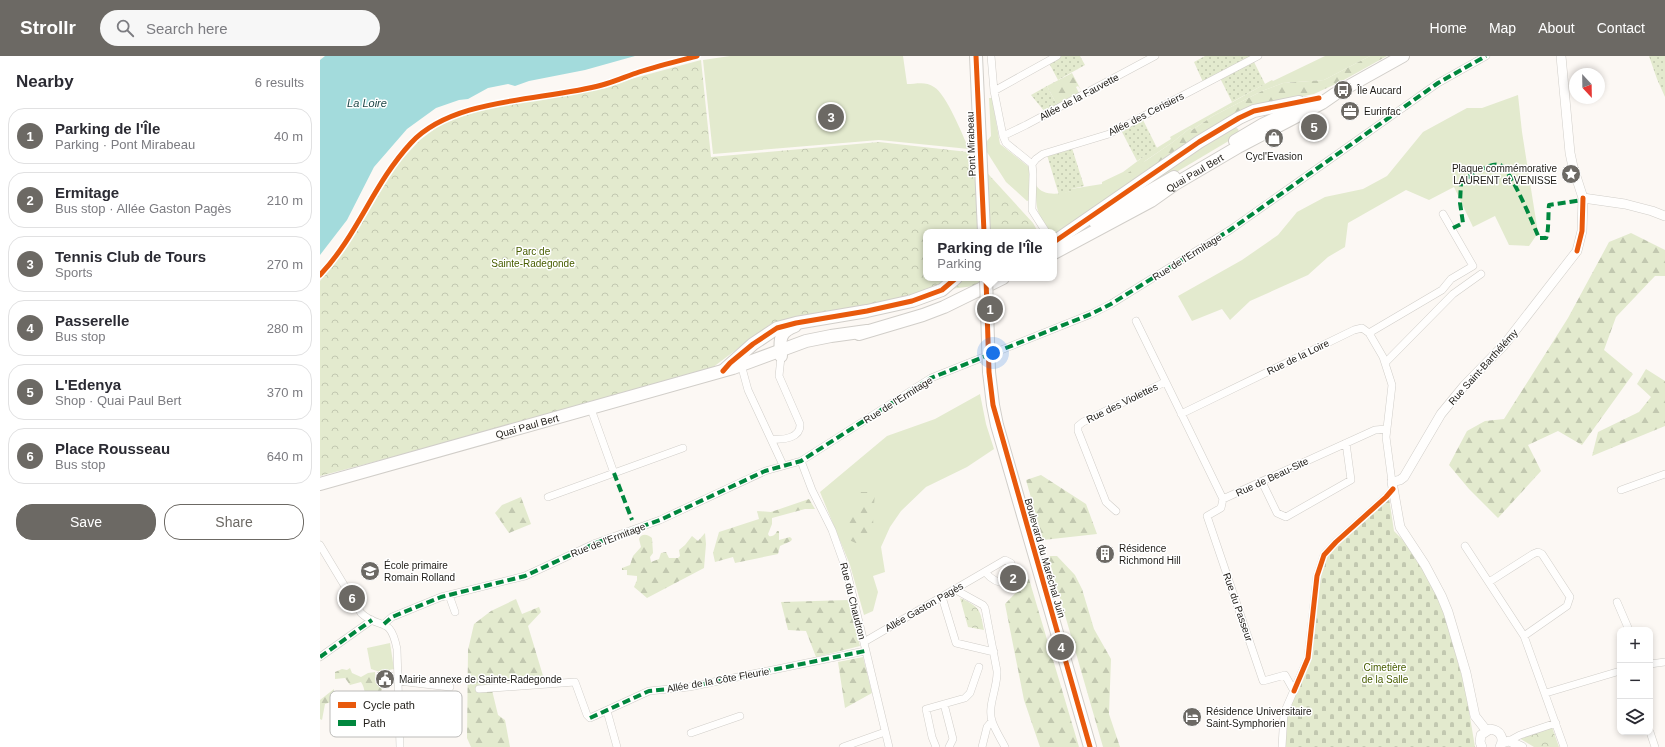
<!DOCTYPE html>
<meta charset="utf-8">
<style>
body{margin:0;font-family:Helvetica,sans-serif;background:#f7f7f7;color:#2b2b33}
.controls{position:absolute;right:12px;bottom:12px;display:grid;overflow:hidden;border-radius:8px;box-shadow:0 2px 6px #0003}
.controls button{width:36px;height:36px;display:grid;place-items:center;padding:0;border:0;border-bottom:1px solid #e1e1e2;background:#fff;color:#2b2b33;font:20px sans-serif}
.compass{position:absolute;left:1249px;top:12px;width:36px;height:36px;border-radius:50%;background:#fff;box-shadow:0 2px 6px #0003;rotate:158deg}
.you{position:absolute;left:673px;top:297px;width:14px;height:14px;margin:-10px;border:3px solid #fff;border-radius:50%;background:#1a73e8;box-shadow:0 0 0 6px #1a73e833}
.badge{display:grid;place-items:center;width:26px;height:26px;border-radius:50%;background:#6c6964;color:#fff;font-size:13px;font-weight:700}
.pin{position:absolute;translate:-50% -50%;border:2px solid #fff;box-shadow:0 1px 4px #0006}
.popup{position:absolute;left:603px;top:173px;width:134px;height:52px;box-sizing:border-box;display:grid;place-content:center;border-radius:8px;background:#fff;filter:drop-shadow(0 1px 3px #0005);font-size:13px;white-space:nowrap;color:#7c7c81}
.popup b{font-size:15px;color:#2b2b33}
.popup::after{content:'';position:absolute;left:50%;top:100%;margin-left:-8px;border:8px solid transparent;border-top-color:#fff}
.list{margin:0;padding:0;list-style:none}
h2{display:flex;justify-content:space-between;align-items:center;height:52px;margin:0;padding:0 16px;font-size:17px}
h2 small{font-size:13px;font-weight:400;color:#7c7c81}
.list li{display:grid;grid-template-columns:26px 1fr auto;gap:12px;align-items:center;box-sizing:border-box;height:56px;margin:0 8px 8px;padding:0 8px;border:1px solid #e1e1e2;border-radius:16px}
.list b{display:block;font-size:15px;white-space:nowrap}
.list p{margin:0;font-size:13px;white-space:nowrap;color:#7c7c81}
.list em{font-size:13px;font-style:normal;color:#7c7c81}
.actions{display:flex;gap:8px;padding:12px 16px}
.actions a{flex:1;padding:9px 0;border:1px solid #6c6964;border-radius:16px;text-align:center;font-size:14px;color:#6c6964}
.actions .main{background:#6c6964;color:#fff}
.icon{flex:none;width:22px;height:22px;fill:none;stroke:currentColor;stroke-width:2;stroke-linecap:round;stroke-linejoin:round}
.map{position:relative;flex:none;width:1345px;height:691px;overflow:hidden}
header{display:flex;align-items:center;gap:24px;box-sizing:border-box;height:56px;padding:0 20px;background:#6c6964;color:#fff}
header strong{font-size:19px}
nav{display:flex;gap:22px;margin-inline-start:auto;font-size:14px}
.search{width:280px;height:36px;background:#f7f7f7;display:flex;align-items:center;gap:10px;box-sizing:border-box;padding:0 14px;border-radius:22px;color:#7c7c81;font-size:15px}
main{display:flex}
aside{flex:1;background:#fff}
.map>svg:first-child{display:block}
.grass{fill:#e3eace}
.forest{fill:url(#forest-firs)}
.cemetery{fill:url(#cemetery-stones)}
.park{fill:url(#park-crowns)}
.garden{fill:url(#garden-dots)}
.water{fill:#a3dbdc}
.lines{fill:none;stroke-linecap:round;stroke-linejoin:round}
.minor-casing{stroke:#d1cec9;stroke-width:8}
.tertiary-casing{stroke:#d1cec9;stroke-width:10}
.primary-casing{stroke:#d1cec9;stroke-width:14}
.minor{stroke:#fffefd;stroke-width:7}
.tertiary{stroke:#fffefd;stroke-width:9}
.primary{stroke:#fffefd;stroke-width:12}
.primary-bridge-casing{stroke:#d1cec9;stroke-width:14;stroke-linecap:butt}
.primary-bridge{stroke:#fffefd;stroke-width:12}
.quiet{stroke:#00873e;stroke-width:4;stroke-dasharray:8 4;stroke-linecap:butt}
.cycleway-casing{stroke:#fff;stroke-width:8}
.cycleway{stroke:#e8590c;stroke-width:5}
.labels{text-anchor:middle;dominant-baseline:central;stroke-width:3;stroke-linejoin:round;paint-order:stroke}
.poi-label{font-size:10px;fill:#1f1c17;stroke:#fff;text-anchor:start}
.street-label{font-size:10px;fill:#1f1c17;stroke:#fff}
.park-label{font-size:10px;fill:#485d00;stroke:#fff}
.water-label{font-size:11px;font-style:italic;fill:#214849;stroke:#fff}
.key{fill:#fff;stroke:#bcbbb9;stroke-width:1}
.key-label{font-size:11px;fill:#1f1c17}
</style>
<header>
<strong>Strollr</strong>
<div class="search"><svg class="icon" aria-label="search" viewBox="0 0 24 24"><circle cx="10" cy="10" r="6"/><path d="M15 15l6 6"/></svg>Search here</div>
<nav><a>Home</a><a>Map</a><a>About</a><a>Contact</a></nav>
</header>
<main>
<aside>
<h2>Nearby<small>6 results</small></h2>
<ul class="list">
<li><span class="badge">1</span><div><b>Parking de l'Île</b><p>Parking · Pont Mirabeau</p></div><em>40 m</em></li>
<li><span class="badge">2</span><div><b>Ermitage</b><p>Bus stop · Allée Gaston Pagès</p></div><em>210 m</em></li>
<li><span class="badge">3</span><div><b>Tennis Club de Tours</b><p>Sports</p></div><em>270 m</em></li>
<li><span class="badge">4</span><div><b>Passerelle</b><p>Bus stop</p></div><em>280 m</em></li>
<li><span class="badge">5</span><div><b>L'Edenya</b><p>Shop · Quai Paul Bert</p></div><em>370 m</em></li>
<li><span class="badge">6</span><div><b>Place Rousseau</b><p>Bus stop</p></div><em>640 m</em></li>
</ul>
<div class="actions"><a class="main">Save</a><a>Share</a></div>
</aside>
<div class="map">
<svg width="1345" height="691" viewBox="0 0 1345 691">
<defs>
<pattern id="forest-firs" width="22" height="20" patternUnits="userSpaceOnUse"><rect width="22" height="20" fill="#e3eace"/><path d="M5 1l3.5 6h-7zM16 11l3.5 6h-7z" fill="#c2c8b0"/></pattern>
<pattern id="cemetery-stones" width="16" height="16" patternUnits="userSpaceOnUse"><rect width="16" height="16" fill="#e3eace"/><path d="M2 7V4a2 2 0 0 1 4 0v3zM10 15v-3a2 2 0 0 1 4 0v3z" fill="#c2c8b0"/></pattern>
<pattern id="park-crowns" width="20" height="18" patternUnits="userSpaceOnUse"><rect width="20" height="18" fill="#e3eace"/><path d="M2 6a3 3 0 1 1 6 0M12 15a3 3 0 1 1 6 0" fill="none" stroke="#c2c8b0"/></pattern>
<pattern id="garden-dots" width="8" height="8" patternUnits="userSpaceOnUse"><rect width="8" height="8" fill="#e3eace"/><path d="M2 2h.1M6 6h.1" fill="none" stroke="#c2c8b0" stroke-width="1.8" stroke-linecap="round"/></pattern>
</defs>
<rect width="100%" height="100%" fill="#fcf8f4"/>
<!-- grass -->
<path class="grass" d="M410,0H583L587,28C596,28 606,25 614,31C627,39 642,78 649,93L559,84L393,98L383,4Z
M1005,0H1050L1004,24L963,27L942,35L893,60L872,74L870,72L853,86L825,105L811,129L734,182V176H730C716,155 716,154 716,129C723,141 740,138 751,135V133L782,128V126L803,116L827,98L851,83L850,81L952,24L953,25Z
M1198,39L1202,76L1218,177L1209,190L1189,189L1175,160L1153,171L1134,131L1109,144L1086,134L1028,167L1025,191L1008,201L988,219L930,245L910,264L902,253L872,265L858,240L922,204L958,179L977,156L1005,141L1043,133L1067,120L1103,76L1147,52H1162Z
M669,42H672L680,88L709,111L710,144L707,145L686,126L663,90L671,80Z
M915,71L918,73L919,76L917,80L833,130L816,134L882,89Z
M660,338L666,368L674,393L647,411L606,431L581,455L570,471L561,491L565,516L553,520L558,536L553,555L544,559L530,509L500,436L567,380L615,363Z
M70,587L74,613L60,616L51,613L47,592Z"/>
<!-- forest -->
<path class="forest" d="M1050,0H1067L1022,25L994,38L931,51L914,58L891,72L811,129L804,128L801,125L802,121L853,86L870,72L872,74L893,60L942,35L963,27L1004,24Z
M752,17L761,34L758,30L756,31L759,37L737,49L727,30Z
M1311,177L1345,194V220H1335L1296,261L1284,294L1313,318L1262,389L1238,375L1208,389L1221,415L1178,462L1149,433L1129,409L1147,375L1165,365L1184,363L1248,262L1289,186Z
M1326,313L1345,325V370L1272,400L1278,376L1319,356L1331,341L1317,328Z
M721,419L766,448L777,478L723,484L706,424Z
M536,436H555L553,463L554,475L549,493L529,484L523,466L541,450Z
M201,441L211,468L189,477L175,457L182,449Z
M489,443L495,453H485L452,462V468L448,478L449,480C453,481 456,478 457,475H459V484L470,481L472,483L471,485L460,490L458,498L415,507L413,501L395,506L393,497L399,476L439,463L437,455L451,456Z
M385,477L386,488L384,512L327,542L314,531L317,524V520L307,519V514H302V512L310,509L313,500L321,491L319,483C321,477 328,478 332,482L333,497L330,501L331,506L339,503L341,497L346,496L349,502H358L360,500L359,494L365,489L372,480L378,485Z
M728,500H737L755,519L762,533L774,573L791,603L789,658L800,691H783Z
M709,523L759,691H720L704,644L685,548Z
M196,543L202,558L219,551L221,556L208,570L224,623L171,630L178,659L185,664L190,691H151L147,682L148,594L154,568L171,555Z
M529,544L540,590L496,601L486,575L468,574L461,546Z
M543,601L552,637L525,652L518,606Z
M30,612L32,617L41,621L48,617L55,616L56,628L61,629L62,634L58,637L60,648H74L75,669L61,673L46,674C45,663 48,635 41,626L30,629L25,622L15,623V616L22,613L27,614Z
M14,633V645L5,648L2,664L0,663V644Z"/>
<!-- cemetery -->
<path class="cemetery" d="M1069,442L1074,475L1086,487L1113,531L1125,560L1145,631L1155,691H965L967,658L991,603L998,527L1006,502L1020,486Z"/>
<!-- park -->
<path class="park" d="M381,4L391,101L559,86L648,96L713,167L718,176H606V222H670L654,230L607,236L449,269L392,312L84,398L0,420V225L26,192L70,116L100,84L124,66L184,47L226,43L296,27Z
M640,542C660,551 660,553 664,574L648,571Z
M1232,671L1239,691H1214L1199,682Z"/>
<!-- garden -->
<path class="garden" d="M741,0H760L765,9L738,24L729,7Z
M885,0H930V1L883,26L874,6Z
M1329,0H1345V41L1337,23Z
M933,4L945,28L912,46L900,22Z
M727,30L737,49L725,56L711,39Z
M822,62L837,92L817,105L801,74Z
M752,92L764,130L751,133V135L739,139L727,99Z"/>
<!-- water -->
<path class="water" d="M5,0H315L265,14L209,25L195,30L188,28L168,32L148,43L139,44L116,52L87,73L54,111L27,164L0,199V4Z"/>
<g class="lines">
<defs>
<path id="minor" d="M671,0L674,35L683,80L686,87L712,108L713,118L712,154L726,176
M674,35L737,0
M683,80L706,69L835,0
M712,108L716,103L723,98L789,78L938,0
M816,265L903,443L1055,374L1066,373
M1049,277L1122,234L1131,223L1153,210L1123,158
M1065,307L1133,238L1161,218
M422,312L428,334L463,409
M271,353L294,417
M861,358L1034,274L1042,272L1049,277L1063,301L1072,329L1066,381L1072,426
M452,383C464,384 481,382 480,368L459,320L461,301
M481,405L492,434L512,474L527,516L569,691
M942,426L957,457L966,461L1031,424L1026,387
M1301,434L1345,418
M228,441L363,392
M903,443L901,452L887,460L943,625L965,619L974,635
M796,455L786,446L758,375V370L763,366L845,326
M0,489L41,557C60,575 70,558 77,593L80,691
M1145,490L1204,580L1244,691
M1169,526L1213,498L1218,496L1222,498L1250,541L1247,550L1204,580
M634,533L663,549L665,552L677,615C678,631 667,650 672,665C675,674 681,683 685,691
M129,539L135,556
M622,541L636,587L674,596
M1297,546L1309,574
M64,568L72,561L121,541L205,520L276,487L340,464L445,415L481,405L611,322L771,258L791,248L910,174L1118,27L1166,0
M544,586L685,504L691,507L695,518L688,527C678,528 671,523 665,516
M0,601L52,564
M1330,608L1345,606
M78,625L130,631
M159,633L255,626L267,659L270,662L329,635L369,631L545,595
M1226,637L1300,615
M624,648L633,683L629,691
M287,655L297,691
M1330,676L1335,691
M371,677L420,660
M1189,685L1200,679L1236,667
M523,691L565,676
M616,691L612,681L606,653L645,642L650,637L659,611
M662,691L667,671L672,665
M962,691L964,657L988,602L997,520L1004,499L1016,486L1066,441L1073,433"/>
<path id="tertiary" d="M1263,142L1305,148L1332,155L1345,160
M1166,674L1155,660L1146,617L1128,556L1121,539L1105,509L1080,471L1072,426L1080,424L1084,421L1121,358L1144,330L1184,289L1257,195L1262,175L1263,142L1253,111L1250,97L1241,0
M1182,687L1189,685L1202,691
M1162,691L1160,686L1161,679L1170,673C1180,674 1185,682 1180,691"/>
<g id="primary">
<path d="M656,0L664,176"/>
<path d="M915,85L942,69L987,47"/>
<path d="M775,166L854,121"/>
<path d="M734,186L879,86L919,62L934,55L979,46"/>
<path id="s1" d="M734,197L831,145L855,128L918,91L1002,47L1015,38L1083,0"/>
<path d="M539,278L603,259L624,251L683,222"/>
<path d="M461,300C460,285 458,276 475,270"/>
<path d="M404,314L433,288L457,272L476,267L547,255L592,245L622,234L636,222"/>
<path d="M669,316L673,349L677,369L770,691"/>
<path id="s2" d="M0,428L413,312L486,285L511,280L547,275"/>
</g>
</defs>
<!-- minor casing -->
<use href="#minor" class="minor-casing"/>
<!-- tertiary casing -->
<use href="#tertiary" class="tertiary-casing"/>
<!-- primary casing -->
<use href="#primary" class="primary-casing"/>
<!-- minor -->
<use href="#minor" class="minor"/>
<!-- tertiary -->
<use href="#tertiary" class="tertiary"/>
<!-- primary -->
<use href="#primary" class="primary"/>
<defs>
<path id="primary-bridge" d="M666,222L669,316"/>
</defs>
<!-- primary-bridge casing -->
<use href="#primary-bridge" class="primary-bridge-casing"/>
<!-- primary-bridge -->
<use href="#primary-bridge" class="primary-bridge"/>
<!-- quiet -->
<path class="quiet" d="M1133,172L1143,167L1140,147L1141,127C1148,120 1170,106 1180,109C1190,112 1214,170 1219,182H1226C1229,176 1228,157 1229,149L1263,144
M294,417L312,464
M64,568L72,561L121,541L205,520L276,487L340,464L445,415L481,405L611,322L771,258L791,248L910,174L1118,27L1166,0
M0,601L52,564
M270,662L329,635L369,631L545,595"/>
<defs>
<path id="cycleway" d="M656,0L664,176
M734,186L879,86L919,62L934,55L999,42
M1257,195L1262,175L1263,142
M0,219C38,179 53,128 91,87C133,41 224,45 282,29C294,26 307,20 319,16C338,10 358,5 377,0
M666,222L669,316L673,349L770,691
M403,315L410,307L433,288L457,272L476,267L547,255L592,245L622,234L636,222
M974,635L988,602L997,520L1004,499L1016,486L1066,441L1073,433"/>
</defs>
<!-- cycleway casing -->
<use href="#cycleway" class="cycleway-casing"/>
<!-- cycleway -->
<use href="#cycleway" class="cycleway"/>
</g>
<!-- icons -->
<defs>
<symbol id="bus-disc" viewBox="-11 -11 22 22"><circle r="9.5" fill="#6c6964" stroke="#fff"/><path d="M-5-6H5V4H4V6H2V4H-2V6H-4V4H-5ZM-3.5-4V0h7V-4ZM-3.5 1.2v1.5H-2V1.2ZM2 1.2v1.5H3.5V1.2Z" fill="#fff"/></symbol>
<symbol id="office-disc" viewBox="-11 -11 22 22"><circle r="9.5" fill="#6c6964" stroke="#fff"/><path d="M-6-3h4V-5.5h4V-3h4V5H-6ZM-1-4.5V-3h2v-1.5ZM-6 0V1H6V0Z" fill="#fff"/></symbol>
<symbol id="shop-disc" viewBox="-11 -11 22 22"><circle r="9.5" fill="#6c6964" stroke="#fff"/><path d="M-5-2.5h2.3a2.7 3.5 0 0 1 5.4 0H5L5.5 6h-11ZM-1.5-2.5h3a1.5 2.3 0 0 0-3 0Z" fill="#fff"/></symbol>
<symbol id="sight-disc" viewBox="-11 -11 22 22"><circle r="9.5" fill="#6c6964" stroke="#fff"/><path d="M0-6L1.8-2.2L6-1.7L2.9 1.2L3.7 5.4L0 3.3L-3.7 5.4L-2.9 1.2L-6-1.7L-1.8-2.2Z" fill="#fff"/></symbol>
<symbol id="building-disc" viewBox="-11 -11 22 22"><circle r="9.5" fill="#6c6964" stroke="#fff"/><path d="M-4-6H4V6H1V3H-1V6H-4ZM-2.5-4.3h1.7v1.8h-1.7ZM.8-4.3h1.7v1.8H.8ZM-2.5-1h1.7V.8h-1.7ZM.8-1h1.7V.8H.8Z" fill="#fff"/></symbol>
<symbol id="school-disc" viewBox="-11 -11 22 22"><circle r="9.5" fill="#6c6964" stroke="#fff"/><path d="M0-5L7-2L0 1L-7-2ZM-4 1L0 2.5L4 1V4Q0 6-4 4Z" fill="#fff"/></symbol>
<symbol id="civic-disc" viewBox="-11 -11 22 22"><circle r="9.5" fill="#6c6964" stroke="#fff"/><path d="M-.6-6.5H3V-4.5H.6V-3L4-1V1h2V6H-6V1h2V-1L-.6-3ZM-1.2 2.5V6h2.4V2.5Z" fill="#fff"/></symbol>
<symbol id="hotel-disc" viewBox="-11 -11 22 22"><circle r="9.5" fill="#6c6964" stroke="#fff"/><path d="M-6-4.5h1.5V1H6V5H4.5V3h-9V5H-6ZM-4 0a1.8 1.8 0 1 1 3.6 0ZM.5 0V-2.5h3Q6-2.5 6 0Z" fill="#fff"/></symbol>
</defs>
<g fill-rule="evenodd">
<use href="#bus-disc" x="1012" y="23" width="22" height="22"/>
<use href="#office-disc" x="1019" y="44" width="22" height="22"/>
<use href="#shop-disc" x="943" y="71" width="22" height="22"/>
<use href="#sight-disc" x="1240" y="107" width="22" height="22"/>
<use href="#building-disc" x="774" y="487" width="22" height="22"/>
<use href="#school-disc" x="39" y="504" width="22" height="22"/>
<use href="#civic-disc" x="54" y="612" width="22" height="22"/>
<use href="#hotel-disc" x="861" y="650" width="22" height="22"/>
</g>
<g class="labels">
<!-- poi labels -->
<g class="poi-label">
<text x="1037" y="34">Île Aucard</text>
<text x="1044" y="55">Eurinfac</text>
<text x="954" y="100" text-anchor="middle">Cycl'Evasion</text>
<text x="1237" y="112" text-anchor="end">Plaque commémorative<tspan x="1237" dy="12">LAURENT et VENISSE</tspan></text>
<text x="799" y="492">Résidence<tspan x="799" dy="12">Richmond Hill</tspan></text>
<text x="64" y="509">École primaire<tspan x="64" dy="12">Romain Rolland</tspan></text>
<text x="79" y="623">Mairie annexe de Sainte-Radegonde</text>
<text x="886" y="655">Résidence Universitaire<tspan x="886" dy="12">Saint-Symphorien</tspan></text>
</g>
<!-- street labels -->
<g class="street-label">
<text transform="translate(759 41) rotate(-28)">Allée de la Fauvette</text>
<text transform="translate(826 58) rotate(-27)">Allée des Cerisiers</text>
<text transform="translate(651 88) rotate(-92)">Pont Mirabeau</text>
<text stroke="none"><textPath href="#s1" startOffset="162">Quai Paul Bert</textPath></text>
<text transform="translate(867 201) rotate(-32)">Rue de l'Ermitage</text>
<text transform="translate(978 301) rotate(-26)">Rue de la Loire</text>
<text transform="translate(1163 311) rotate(-48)">Rue Saint-Barthélémy</text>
<text transform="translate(578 344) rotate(-32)">Rue de l'Ermitage</text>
<text transform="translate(802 347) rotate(-26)">Rue des Violettes</text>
<text stroke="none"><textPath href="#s2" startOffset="215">Quai Paul Bert</textPath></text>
<text transform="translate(952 421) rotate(-25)">Rue de Beau-Site</text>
<text transform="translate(288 484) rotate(-21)">Rue de l'Ermitage</text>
<text transform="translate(725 502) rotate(74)">Boulevard du Maréchal Juin</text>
<text transform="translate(533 545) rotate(76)">Rue du Chaudron</text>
<text transform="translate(604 551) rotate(-30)">Allée Gaston Pagès</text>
<text transform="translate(918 551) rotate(71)">Rue du Passeur</text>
<text transform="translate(398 624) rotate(-10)">Allée de la Côte Fleurie</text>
</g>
<!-- park labels -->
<g class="park-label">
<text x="213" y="195">Parc de<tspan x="213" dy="12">Sainte-Radegonde</tspan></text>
<text x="1065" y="611">Cimetière<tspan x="1065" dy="12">de la Salle</tspan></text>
</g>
<!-- water labels -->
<g class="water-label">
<text x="47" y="47">La Loire</text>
</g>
</g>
<!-- legend -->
<rect x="10" y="635" width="132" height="46" rx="6" class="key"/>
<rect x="18" y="646" width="18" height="6" fill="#e8590c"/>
<rect x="18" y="664" width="18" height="6" fill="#00873e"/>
<g class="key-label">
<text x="43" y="653">Cycle path</text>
<text x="43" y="671">Path</text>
</g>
</svg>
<div class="controls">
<button>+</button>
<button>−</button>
<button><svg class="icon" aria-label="layers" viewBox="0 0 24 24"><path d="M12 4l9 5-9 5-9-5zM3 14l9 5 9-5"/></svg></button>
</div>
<svg class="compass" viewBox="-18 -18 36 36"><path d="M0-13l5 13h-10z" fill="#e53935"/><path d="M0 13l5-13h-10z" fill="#7c7c81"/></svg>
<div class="you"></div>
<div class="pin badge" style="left:670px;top:253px">1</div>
<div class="popup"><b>Parking de l'Île</b>Parking</div>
<div class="pin badge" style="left:693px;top:522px">2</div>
<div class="pin badge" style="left:511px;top:61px">3</div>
<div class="pin badge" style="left:741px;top:591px">4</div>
<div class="pin badge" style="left:994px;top:71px">5</div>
<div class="pin badge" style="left:32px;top:542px">6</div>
</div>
</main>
